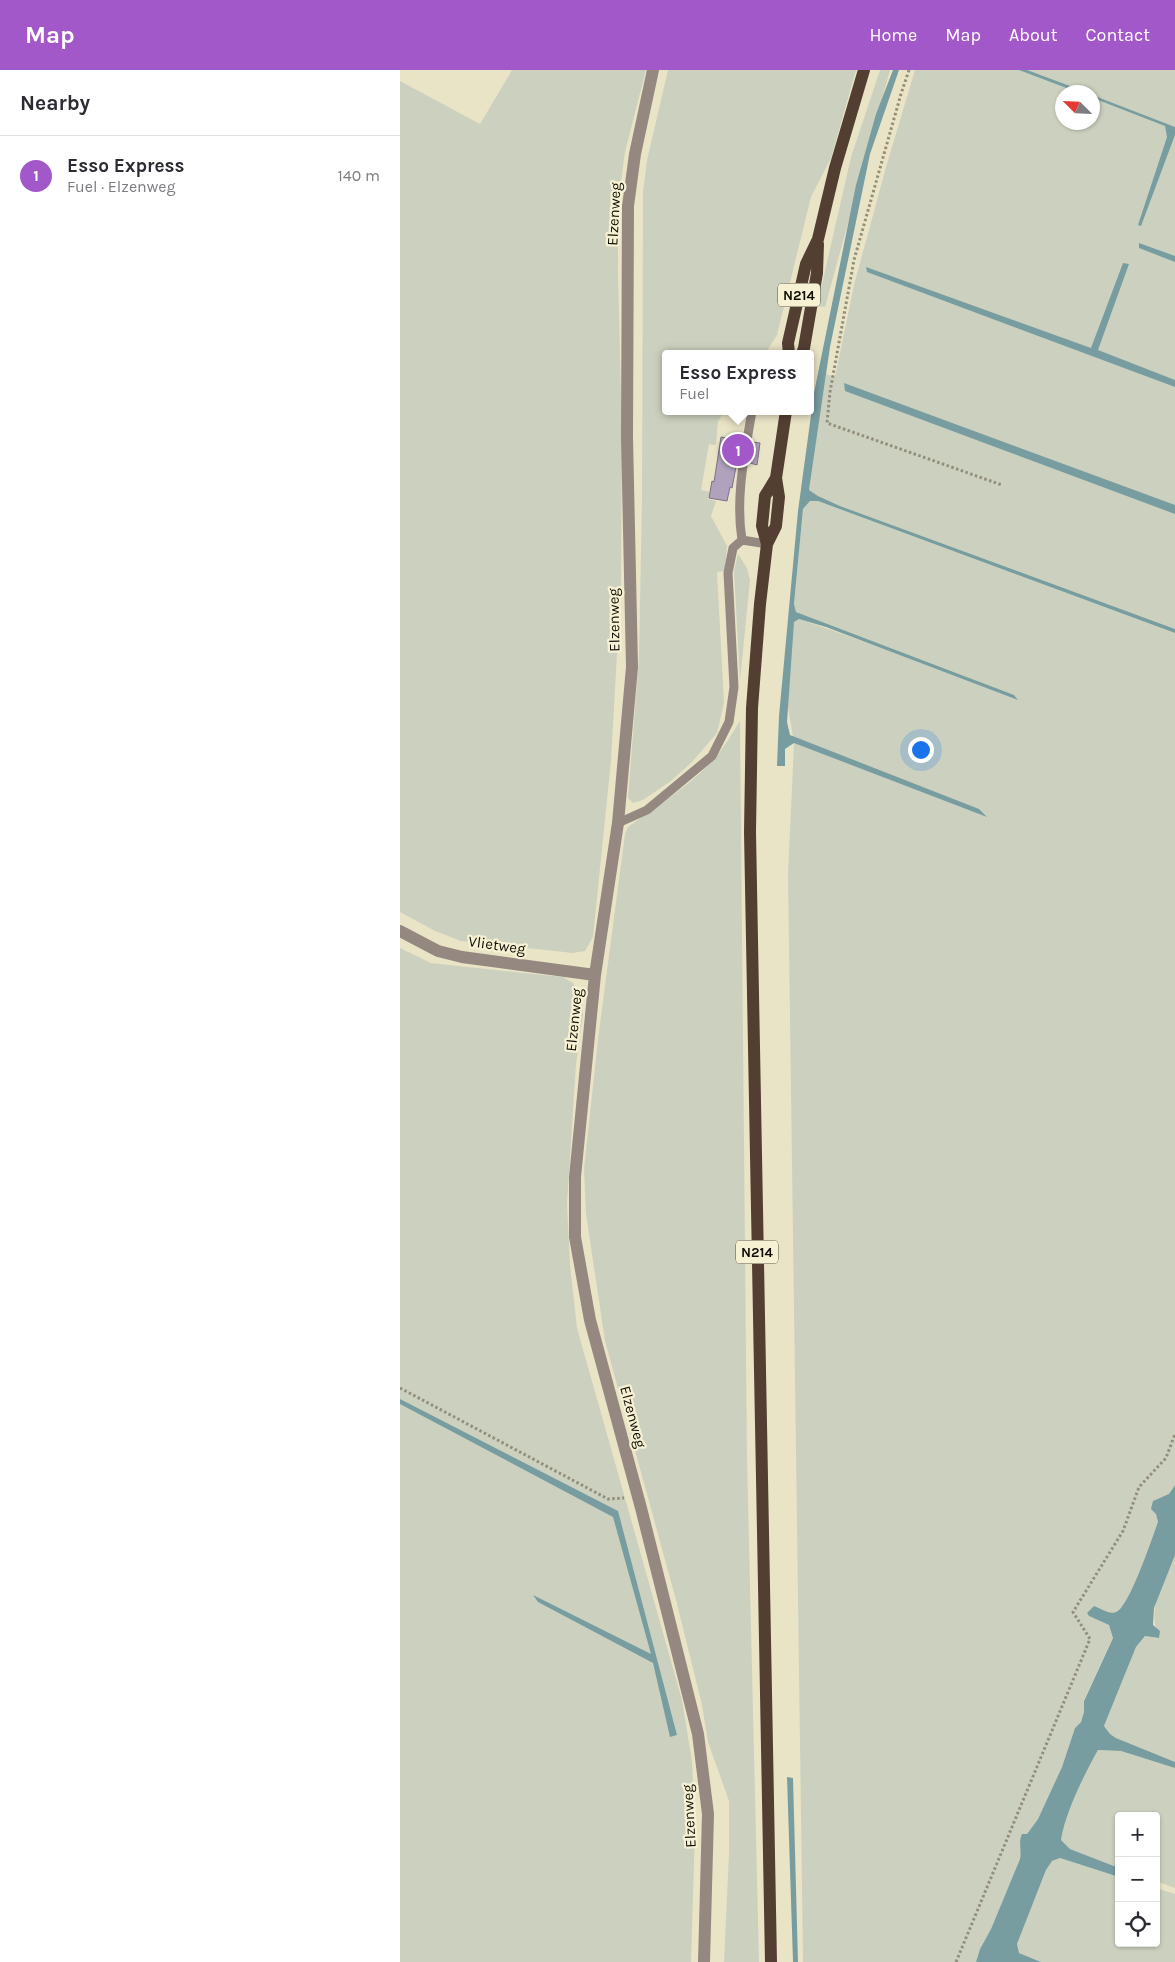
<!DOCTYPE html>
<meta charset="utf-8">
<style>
body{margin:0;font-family:Karla,sans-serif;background:#f7f7f7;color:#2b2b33}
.controls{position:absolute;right:15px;bottom:15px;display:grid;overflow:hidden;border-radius:5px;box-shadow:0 1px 4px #0004}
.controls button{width:45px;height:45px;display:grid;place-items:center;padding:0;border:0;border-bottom:1px solid #e1e1e2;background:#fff;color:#2b2b33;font:25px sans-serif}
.compass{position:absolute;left:655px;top:15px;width:45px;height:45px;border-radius:50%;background:#fff;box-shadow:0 1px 4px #0004;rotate:294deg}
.you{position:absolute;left:520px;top:679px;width:18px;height:18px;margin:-12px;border:4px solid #fff;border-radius:50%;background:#1a73e8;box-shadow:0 0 0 8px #1a73e833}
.badge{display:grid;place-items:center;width:32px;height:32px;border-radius:50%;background:#a358ca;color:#fff;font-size:16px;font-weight:700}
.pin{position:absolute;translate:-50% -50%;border:2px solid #fff;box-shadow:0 1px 5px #0006}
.popup{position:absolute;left:262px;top:280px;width:152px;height:65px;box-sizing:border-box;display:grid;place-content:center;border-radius:5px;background:#fff;filter:drop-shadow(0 1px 4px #0005);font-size:16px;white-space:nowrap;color:#7c7c81}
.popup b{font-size:19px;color:#2b2b33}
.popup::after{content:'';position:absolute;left:50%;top:100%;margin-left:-10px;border:10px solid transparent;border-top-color:#fff}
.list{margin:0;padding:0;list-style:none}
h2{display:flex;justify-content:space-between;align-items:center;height:65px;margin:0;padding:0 20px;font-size:21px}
h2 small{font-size:16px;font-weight:400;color:#7c7c81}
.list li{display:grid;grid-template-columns:32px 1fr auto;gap:15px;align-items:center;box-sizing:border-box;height:80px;padding:0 20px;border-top:1px solid #e1e1e2}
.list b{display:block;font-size:19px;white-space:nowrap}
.list p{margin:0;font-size:16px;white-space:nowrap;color:#7c7c81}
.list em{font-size:16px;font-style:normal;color:#7c7c81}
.icon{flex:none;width:28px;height:28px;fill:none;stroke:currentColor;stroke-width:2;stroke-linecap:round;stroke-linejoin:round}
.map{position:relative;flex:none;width:775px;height:1892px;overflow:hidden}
header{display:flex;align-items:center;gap:30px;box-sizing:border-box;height:70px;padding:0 25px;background:#a358ca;color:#fff}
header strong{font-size:24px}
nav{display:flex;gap:28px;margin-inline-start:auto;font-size:18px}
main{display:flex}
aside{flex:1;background:#fff}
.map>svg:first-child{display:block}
.green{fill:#ccd1bf;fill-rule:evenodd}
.water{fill:#789da1}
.building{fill:#b0a2bc;stroke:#7d7087}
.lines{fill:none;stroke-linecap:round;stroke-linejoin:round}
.path{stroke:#928e79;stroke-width:3;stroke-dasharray:2.5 2.5;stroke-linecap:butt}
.service{stroke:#948880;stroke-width:9}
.minor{stroke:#948880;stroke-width:12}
.primary{stroke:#533e32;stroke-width:12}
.labels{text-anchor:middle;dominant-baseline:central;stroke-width:4.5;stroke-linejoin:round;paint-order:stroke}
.shield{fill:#f7f1d4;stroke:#555243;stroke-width:1}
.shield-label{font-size:14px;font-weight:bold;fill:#100e05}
.street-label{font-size:15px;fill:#100e05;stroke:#f7f1d4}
</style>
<header>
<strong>Map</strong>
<nav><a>Home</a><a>Map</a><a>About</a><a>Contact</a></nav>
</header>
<main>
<aside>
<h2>Nearby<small></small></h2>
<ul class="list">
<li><span class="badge">1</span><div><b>Esso Express</b><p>Fuel · Elzenweg</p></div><em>140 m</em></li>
</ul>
</aside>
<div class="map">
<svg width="775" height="1892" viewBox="0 0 775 1892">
<rect width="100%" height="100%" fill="#eae4c7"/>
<!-- green -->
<path class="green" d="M112,0H246L225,82L218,134V202L222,367L221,512L211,691L193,867L185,881L173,883L61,871L35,861L0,842V11L80,54Z
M268,0H456L431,88L411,127L377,265L365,284H266V341H325L318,351L316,375L309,374L301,420L310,422L308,429L316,431L311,446L327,476L325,501L317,502L324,633L317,663L293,691L271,711L243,730L233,733L228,728L239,587L242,426L243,122L247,90Z
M480,0H490L425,237L417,236L451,87Z
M515,0H775V559L440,436L418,426L409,420L426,304L435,307L454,215L486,97ZM662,22H692V52H662Z
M410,431H418L775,563V1415L756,1444L758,1452C752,1468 729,1538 716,1542C710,1545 700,1538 694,1536L689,1546L709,1555L713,1567L684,1630V1642L681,1652L675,1658L662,1697L638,1749L627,1764L620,1789L591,1859L580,1879L576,1892H403L388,804L394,673L386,625L391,546L583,613L396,542L394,534L403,439Z
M338,484L347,498L350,510L340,611L334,501Z
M340,651L347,1389L359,1892H324L329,1782V1731L308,1672L302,1635L276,1530L205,1271L186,1144L184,1099L198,969L225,764L228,757C257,735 289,717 314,689C324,678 332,663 340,651Z
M0,878L31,893L163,907L173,913L182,932L183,945L176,994L167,1134L170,1194L177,1258L282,1630L292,1691L295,1760L291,1892H0Z
M775,1485V1692L716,1668L710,1664L704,1656L736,1577L745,1566L759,1568C746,1538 763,1513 775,1485Z
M698,1680L721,1681L775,1698V1818L756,1811V1746H719V1798L670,1779L661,1770C665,1741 684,1706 698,1680Z
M660,1788L719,1807V1873H756V1818L775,1824V1892H641L618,1883L617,1874L646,1800L652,1791Z"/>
<!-- water -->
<path class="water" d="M493,0H499L470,84L430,277L409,420L418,426L440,436L775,559V563L418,431H410L403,439L394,534L396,542L614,625L618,630L426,557L399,549L394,552L387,652L390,665L579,739L587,747L394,673L385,679V696H377L379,646L398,441L414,323L456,115L476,44Z
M619,0H627L686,22H677Z
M692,25L775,57V65L741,156L738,155L767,67L765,56L693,28Z
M739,173L775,186V192L739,178Z
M723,193L729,194L698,280L775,310V317L467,202L466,197L691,278Z
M444,313L775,435V444L445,321Z
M0,1329L218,1441L277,1665L270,1667L253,1593L138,1532L133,1525L251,1584L213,1447L0,1334Z
M775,1415V1485L754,1538L753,1555L760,1561L759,1568L745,1566L736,1577L704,1656L710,1664L716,1668L775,1692V1698L721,1681L698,1680C684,1705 665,1743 661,1770L670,1779L719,1798V1807L660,1788L652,1791L646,1800L617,1874L619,1883L641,1892H576L580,1879L591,1859L620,1789C622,1780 618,1772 622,1764H627L638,1749L662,1697L675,1658L681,1652L684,1642V1631L713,1568L709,1555L689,1546L687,1543L694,1536C700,1538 710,1545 716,1542C729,1538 752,1468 758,1452L756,1444L751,1439L753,1431L769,1424Z
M387,1707L393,1708L398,1892H393Z"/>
<!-- building -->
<path class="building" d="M321,367L341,370L332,418L330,417L327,431L309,428L312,411L314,412Z
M353,372L360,373L357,395L350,393Z"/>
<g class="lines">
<!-- path -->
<path class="path" d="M509,0L501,24L454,190L430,322L427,353L602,415
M0,1318L208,1429L224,1428
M556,1892L690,1569L673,1542L723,1461L739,1417L766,1388L775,1364"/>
<!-- service -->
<path class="service" d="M352,341C345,383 335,427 342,470L367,474
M218,753L247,740L312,686L329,652L334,617L328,503L333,478L342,470"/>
<!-- minor -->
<path class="minor" d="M253,0L235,84L228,136L227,367L232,597L218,753L195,905L175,1107V1167L190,1250L241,1438L298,1664L308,1744L304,1892
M0,861L38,881L62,887L195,905"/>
<!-- primary -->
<path class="primary" d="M389,284L388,273L406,194L418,169L435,98L464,0
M402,284L404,278L417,203L418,174
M367,474L362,456L365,426L376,408
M371,1892L350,762L352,638L360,534L367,474L376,456L379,427L376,408L386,341"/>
</g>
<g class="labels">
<!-- shield labels -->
<g class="shield">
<rect x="378" y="213.5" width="42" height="23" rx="4"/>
<rect x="336" y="1170.5" width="42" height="23" rx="4"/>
</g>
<g class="shield-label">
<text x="399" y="225">N214</text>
<text x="357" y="1182">N214</text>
</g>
<!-- street labels -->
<g class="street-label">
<text transform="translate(214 144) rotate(-87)">Elzenweg</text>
<text transform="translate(214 550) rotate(-91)">Elzenweg</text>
<text transform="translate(97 875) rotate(8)">Vlietweg</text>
<text transform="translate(174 950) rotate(-84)">Elzenweg</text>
<text transform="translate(233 1347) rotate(75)">Elzenweg</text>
<text transform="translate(289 1746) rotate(-93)">Elzenweg</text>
</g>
</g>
</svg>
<div class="controls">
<button>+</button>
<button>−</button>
<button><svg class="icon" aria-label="locate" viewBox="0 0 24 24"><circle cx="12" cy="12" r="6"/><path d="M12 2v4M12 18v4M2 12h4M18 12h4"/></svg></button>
</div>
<svg class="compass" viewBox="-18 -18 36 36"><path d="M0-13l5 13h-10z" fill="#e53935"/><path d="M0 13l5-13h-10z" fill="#7c7c81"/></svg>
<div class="you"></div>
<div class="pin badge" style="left:338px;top:380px">1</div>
<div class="popup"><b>Esso Express</b>Fuel</div>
</div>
</main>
